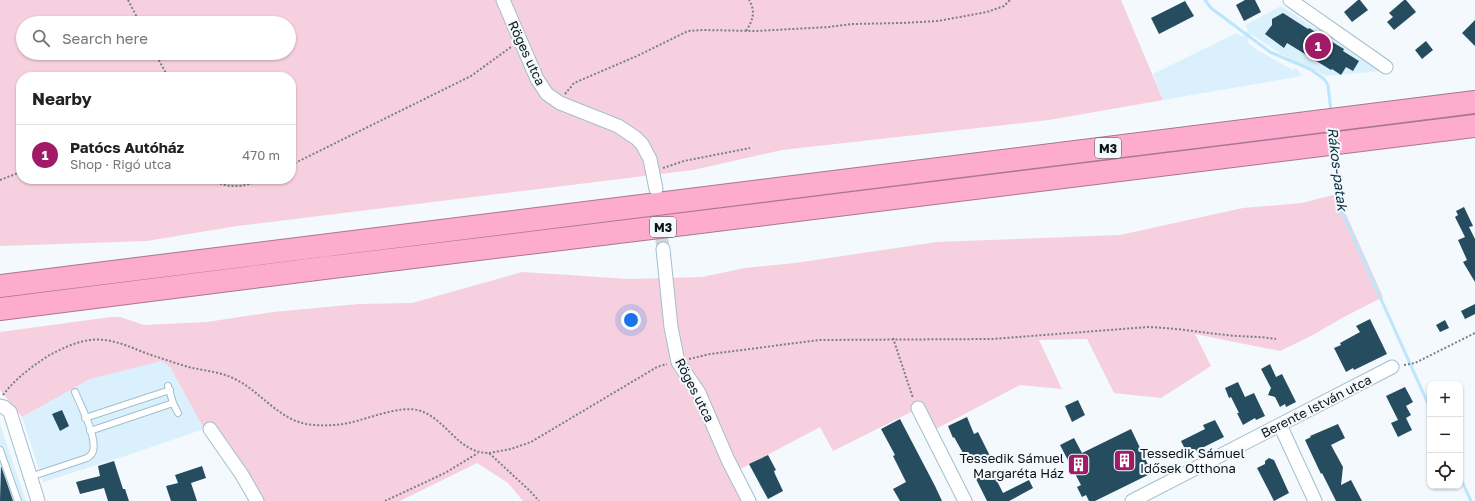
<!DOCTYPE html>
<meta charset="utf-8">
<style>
body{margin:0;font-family:"Golos Text",sans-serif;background:#f6f6f6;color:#222}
.controls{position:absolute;right:12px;bottom:12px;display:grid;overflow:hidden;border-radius:8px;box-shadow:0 1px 3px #0004}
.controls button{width:36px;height:36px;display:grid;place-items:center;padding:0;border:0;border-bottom:1px solid #e0e0e0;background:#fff;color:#222;font:20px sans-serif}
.you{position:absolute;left:631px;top:320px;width:14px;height:14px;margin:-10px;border:3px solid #fff;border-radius:50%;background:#1a73e8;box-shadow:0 0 0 6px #1a73e833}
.badge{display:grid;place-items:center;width:26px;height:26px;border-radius:50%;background:#a11a67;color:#fff;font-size:13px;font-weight:700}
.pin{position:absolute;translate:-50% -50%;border:2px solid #fff;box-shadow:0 1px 4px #0006}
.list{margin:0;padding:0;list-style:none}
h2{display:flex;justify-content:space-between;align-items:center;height:52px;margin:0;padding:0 16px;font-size:17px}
h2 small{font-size:13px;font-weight:400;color:#767676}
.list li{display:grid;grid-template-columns:26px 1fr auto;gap:12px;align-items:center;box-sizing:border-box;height:60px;padding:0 16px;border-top:1px solid #e0e0e0}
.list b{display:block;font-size:15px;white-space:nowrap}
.list p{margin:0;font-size:13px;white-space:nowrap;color:#767676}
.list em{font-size:13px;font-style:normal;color:#767676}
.icon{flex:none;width:22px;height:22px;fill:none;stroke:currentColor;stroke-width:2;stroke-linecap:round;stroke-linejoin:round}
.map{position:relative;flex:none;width:1475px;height:501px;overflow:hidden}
.search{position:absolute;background:#fff;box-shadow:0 1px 3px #0004;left:16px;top:16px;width:280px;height:44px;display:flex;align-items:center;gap:10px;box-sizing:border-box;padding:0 14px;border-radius:22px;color:#767676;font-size:15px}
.panel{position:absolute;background:#fff;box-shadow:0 1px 3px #0004;left:16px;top:72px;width:280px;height:112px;border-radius:16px}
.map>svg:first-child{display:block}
.built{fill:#daf0fc}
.green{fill:#f6d0df;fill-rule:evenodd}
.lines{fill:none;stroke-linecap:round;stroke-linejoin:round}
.stream{stroke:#bbe6fb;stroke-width:3}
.building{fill:#264d5f}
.street-tunnel{stroke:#d0d7da;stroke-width:13;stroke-dasharray:13 6;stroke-linecap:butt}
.lane-casing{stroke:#a2bfcd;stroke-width:8}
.street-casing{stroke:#a2bfcd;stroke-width:15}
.highway-casing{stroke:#a87790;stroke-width:24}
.path{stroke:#788085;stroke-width:2;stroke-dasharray:2 2;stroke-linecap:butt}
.lane{stroke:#fff;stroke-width:6}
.street{stroke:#fff;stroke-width:13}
.highway{stroke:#fdaccf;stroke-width:22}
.labels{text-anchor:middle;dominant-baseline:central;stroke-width:4;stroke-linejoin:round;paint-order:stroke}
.shield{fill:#f3f9fc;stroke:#51595e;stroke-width:1}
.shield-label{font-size:12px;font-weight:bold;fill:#0b151b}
.street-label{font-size:13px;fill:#0b151b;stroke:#f3f9fc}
.poi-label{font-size:13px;fill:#0b151b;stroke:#f3f9fc;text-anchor:start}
.water-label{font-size:14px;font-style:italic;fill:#0b3040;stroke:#f3f9fc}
</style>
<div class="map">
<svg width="1475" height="501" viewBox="0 0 1475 501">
<rect width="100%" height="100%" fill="#f3f9fc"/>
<!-- built -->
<path class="built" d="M1281,6L1380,71L1326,76L1281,54L1251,34L1247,42L1259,51L1293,70L1296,68L1302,76L1163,100L1153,74L1236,33L1242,37L1248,30L1245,25Z
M162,361L170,367L204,429L125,456L43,482L22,417L90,379Z
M0,424L26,501H0Z"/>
<!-- green -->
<path class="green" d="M0,0H1121L1163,100L1049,120L782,150L693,170L237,226L147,241L0,246ZM23,23H289V53H23ZM21,77H291V179H21Z
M1337,194L1383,297L1342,318L1311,336L1280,351L1195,334L1211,366L1161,398L1114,393L1087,339L1039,340L1062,389L1020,385L936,429L923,406L833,451L820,427L731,474L743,501H523L508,483L477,463L400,501H262L204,429L170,367L162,361L90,379L22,417L0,390V332L111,317H120L144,325L207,322L273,312L359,304L412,303L522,272L630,279L702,277L745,268L795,263L937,242L1120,235L1243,208L1302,203Z"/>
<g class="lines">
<!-- stream -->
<path class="stream" d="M1205,0L1211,8L1270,52L1310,69L1324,79L1328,85L1331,112
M1334,151L1340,208L1430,408
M1460,477L1471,501"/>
</g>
<!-- building -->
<path class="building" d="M1245,0H1255L1261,12L1244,21L1236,5Z
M1358,0H1360L1368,10L1352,22L1344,12Z
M1404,0H1406L1416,12L1394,30L1387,22L1393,17L1389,13Z
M1185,1L1194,16L1159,34L1151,18Z
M1283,13L1308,29L1309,28L1344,49L1343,51L1359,61L1353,71L1346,67L1341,75L1332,69L1331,70L1287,43L1284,48L1265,34L1272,25V19Z
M1475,20V46L1462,33Z
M1426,41L1433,50L1422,59L1415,50Z
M1464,207L1473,226L1469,227L1475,239V282L1463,262L1467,260L1458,240L1465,237L1455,217L1458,215L1456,211Z
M1475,304V314L1465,319L1461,311Z
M1370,319L1387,354L1354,370L1353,368L1346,372L1334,348L1341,345L1340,343L1360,332L1356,326Z
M1445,320L1449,328L1440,332L1436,325Z
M1270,364L1276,377L1282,374L1296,402L1286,407L1285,404L1280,407L1275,397L1268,395L1271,388L1261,369Z
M1238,382L1245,397L1254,393L1265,416L1256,420L1255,418L1243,425L1237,413H1239L1231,397L1229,398L1225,388Z
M1405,387L1413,402L1406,406L1411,415L1406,418L1412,430L1398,437L1391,423L1398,420L1386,396Z
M1078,400L1085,415L1072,422L1065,406Z
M62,410L69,426L60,431L52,414Z
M967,417L974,434L978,432L991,458L979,464L976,458L968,462L954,437L953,438L948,426Z
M900,419L935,486L942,501H900L893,489L906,482L893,456L895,455L881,429Z
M1215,420L1224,437L1188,455L1181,441L1205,429L1203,425Z
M1338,424L1345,438L1331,445L1343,467L1341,485L1351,480L1362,501H1336L1322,473L1321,474L1305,440L1311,437L1310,436Z
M1131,429L1152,473L1095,501H1089L1086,495L1082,497L1077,487L1081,485L1060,445L1074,438L1082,453Z
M768,455L776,470L774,471L775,474L783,491L768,499L749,464Z
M1269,458L1274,460L1289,493L1274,501L1257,468L1265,464V461Z
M114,461L123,489H125L129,501H108L104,488L80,494L76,482L100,476L98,466Z
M1,466L10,492L13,501H0Z
M202,466L206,478L191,483L197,501H171L166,486L178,483L175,475Z
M992,471L1003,493L1029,480L1033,488L1009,501H987L976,479Z"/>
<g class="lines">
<!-- street-tunnel -->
<path class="street-tunnel" d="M657,197L663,249"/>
<defs>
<path id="lane" d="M168,386L173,403
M85,418L170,390
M90,431L173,403L178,413
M0,450L18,501
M30,477L87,458C90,456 92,455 93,451C97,437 81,406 75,392"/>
<path id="street" d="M503,0L537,79L547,94L560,103L618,126L636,138L642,144L650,159L656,189
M1290,0L1386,67
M663,249L671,327L678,362L699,393L728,460L749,501
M0,406L4,407L10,412L38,501
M918,408L965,501
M1280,425L1315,501
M210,429L242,475L257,501
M1132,501L1392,367"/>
<path id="highway" d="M0,286L1475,102
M0,309L324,268L692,223L1475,126"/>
</defs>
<!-- lane casing -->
<use href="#lane" class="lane-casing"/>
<!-- street casing -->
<use href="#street" class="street-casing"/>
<!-- highway casing -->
<use href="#highway" class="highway-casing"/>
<!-- path -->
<path class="path" d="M128,0L140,23
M746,31C753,20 756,12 749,0
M155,53L168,77
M565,94L574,83L637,56L688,31L703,30L756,31L829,27L852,24L902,23L938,21L987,12L1004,6L1010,0
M291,165L471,76L511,47
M663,168L684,161L750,148
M219,179L221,184C236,188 248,186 262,179
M0,180L21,172
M893,338L913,398
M689,359L710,354L820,340L992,339L1148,327C1174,328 1200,332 1226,335C1243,337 1259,336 1276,339
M1404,365L1415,363L1475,333
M3,395C15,379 31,367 48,356C61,349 75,342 90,340C113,337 133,349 154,356C164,359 175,363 185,366C202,371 219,371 235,379C260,391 277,418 306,424C320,426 334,426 348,423C369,419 401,404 421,411C448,421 458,453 489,453L530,491L539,501
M489,453L511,449L531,442L657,367L667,364
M385,501L445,473L478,453"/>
<!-- lane -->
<use href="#lane" class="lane"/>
<!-- street -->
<use href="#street" class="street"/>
<!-- highway -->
<use href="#highway" class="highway"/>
</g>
<!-- icons -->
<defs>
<symbol id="building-square" viewBox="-11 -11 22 22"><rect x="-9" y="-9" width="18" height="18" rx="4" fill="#a11a67" stroke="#f3f9fc"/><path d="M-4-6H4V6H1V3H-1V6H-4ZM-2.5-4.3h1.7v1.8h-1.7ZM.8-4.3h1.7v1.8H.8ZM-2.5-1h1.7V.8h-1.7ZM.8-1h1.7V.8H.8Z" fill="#fff"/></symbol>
</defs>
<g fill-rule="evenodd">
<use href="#building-square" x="1112" y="448" width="25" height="25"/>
<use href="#building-square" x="1066" y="452" width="25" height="25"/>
</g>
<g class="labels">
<!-- shield labels -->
<g class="shield">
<rect x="1095" y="138" width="26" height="20" rx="3"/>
<rect x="650" y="217" width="26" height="20" rx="3"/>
</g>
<g class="shield-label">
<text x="1108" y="148">M3</text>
<text x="663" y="227">M3</text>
</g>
<!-- street labels -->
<g class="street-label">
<text transform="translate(527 53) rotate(65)">Röges utca</text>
<text transform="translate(695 390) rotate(63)">Röges utca</text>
<text transform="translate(1316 406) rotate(-27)">Berente István utca</text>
</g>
<!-- poi labels -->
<g class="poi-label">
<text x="1140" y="453">Tessedik Sámuel<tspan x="1140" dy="15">Idősek Otthona</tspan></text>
<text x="1064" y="458" text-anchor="end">Tessedik Sámuel<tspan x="1064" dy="15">Margaréta Ház</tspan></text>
</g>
<!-- water labels -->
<g class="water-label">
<text transform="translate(1338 169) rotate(83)">Rákos-patak</text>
</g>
</g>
</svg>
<div class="controls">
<button>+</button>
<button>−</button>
<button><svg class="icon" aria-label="locate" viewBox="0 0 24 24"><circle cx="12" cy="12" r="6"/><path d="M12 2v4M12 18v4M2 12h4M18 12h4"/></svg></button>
</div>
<div class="you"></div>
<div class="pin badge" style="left:1318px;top:46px">1</div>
<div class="search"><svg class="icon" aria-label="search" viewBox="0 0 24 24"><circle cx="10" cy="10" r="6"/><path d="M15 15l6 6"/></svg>Search here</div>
<section class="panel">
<h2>Nearby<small></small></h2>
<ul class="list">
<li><span class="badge">1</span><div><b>Patócs Autóház</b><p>Shop · Rigó utca</p></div><em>470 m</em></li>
</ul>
</section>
</div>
